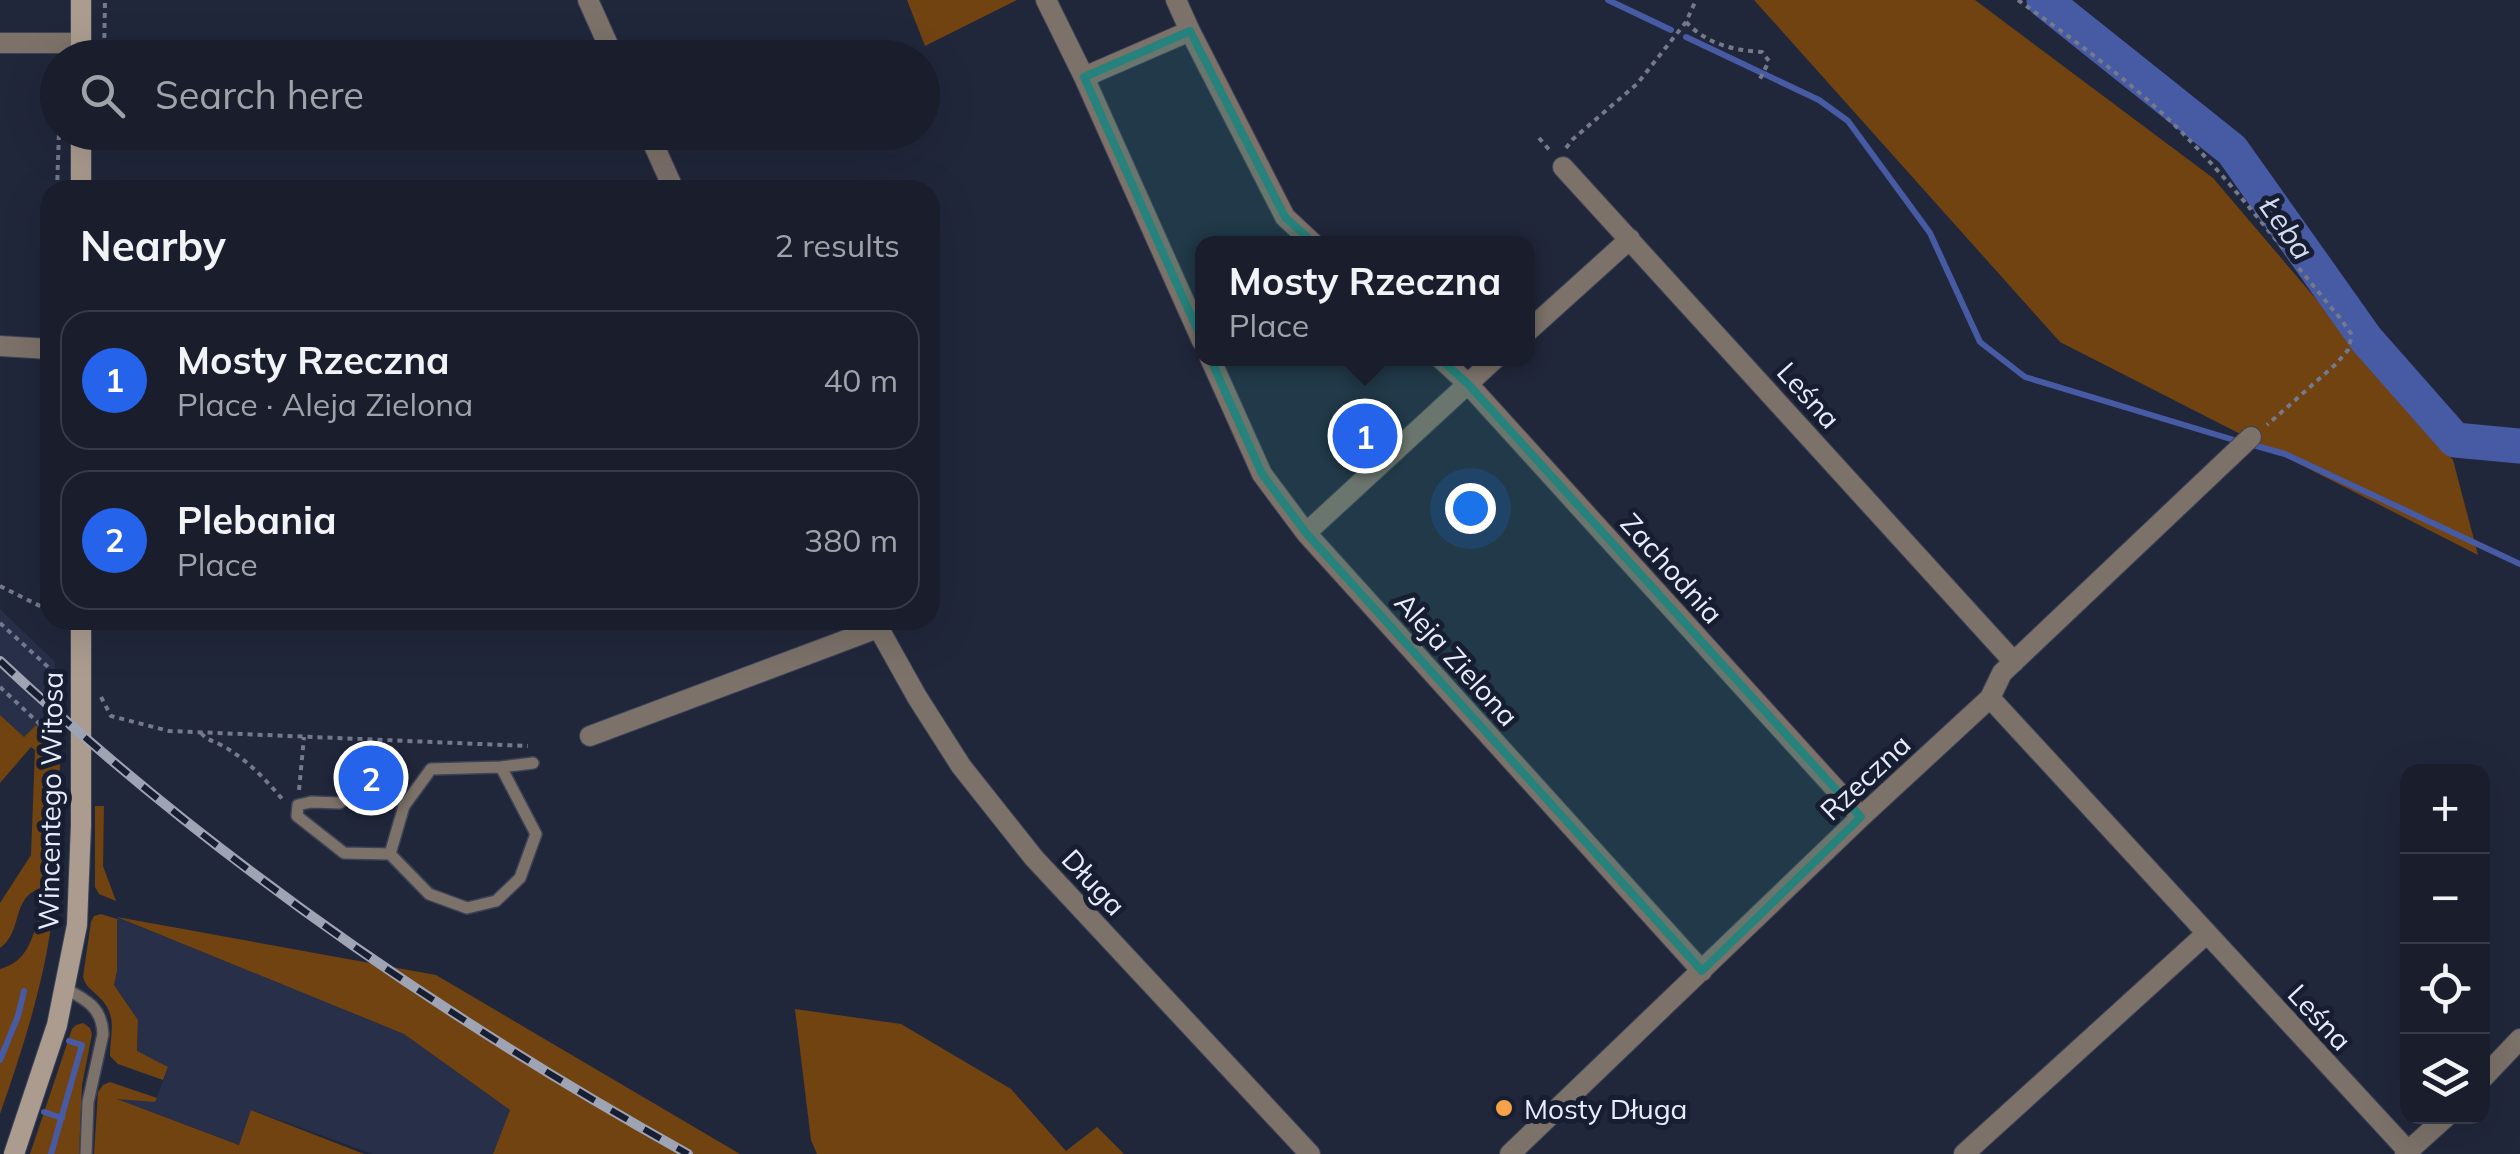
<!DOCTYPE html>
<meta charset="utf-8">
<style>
body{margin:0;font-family:Mulish,sans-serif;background:#262a38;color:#f1f3f6}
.controls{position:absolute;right:30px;bottom:30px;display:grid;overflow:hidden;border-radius:20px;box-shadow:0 10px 40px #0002}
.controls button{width:90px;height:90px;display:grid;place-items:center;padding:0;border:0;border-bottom:2px solid #373b48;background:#191d2c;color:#f1f3f6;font:50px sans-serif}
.you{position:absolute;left:1470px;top:508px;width:35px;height:35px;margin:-25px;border:8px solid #fff;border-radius:50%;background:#1a73e8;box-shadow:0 0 0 15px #1a73e833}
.badge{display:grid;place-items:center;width:65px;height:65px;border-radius:50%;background:#2563eb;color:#fff;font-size:32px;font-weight:700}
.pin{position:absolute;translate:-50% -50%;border:5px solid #fff;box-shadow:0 2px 10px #0006}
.popup{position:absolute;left:1195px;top:236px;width:340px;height:130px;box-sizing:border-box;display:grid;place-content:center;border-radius:20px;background:#191d2c;filter:drop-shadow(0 2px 8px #0005);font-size:32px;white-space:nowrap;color:#9fa2a9}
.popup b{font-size:38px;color:#f1f3f6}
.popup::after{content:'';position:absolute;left:50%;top:100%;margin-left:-20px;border:20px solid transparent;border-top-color:#191d2c}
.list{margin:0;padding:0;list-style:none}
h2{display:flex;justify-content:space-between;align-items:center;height:130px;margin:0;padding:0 40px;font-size:42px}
h2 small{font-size:32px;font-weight:400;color:#9fa2a9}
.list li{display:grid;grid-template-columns:65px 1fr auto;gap:30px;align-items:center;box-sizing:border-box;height:140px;margin:0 20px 20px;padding:0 20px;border:2px solid #373b48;border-radius:30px}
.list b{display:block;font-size:38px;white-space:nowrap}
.list p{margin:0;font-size:32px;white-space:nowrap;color:#9fa2a9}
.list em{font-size:32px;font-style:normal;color:#9fa2a9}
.icon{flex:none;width:55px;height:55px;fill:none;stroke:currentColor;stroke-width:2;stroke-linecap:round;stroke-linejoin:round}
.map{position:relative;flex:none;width:2520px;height:1154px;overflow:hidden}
.search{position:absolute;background:#191d2c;box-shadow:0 10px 40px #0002;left:40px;top:40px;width:900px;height:110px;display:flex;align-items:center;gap:25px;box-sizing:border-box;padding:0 35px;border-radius:55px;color:#9fa2a9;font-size:38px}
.panel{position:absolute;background:#191d2c;box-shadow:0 10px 40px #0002;left:40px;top:180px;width:900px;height:450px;border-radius:30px}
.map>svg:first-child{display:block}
.built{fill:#272f49}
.green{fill:#704311}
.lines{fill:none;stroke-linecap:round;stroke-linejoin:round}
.stream{stroke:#475aa4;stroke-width:6}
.river{stroke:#475aa4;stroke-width:35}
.lane-casing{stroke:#3d4356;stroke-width:14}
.street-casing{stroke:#3d4356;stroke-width:22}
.secondary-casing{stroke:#3d4356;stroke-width:22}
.path{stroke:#74798b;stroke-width:4;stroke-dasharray:5 5;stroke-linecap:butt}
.lane{stroke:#7c726a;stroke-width:11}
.street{stroke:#7c726a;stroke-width:20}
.secondary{stroke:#ab9c8f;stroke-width:20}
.rail-casing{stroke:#9fa4b4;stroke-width:10}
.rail{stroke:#181e31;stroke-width:6;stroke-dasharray:19;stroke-linecap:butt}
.marked{fill:#25827c;fill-opacity:0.2;stroke:#25827c;stroke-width:8;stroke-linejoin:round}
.poi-dot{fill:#f7a149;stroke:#181e31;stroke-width:4}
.labels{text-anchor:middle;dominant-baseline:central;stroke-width:10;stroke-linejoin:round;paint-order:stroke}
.street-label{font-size:28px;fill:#e8edfb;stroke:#181e31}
.poi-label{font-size:28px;fill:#e8edfb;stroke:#181e31;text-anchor:start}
.water-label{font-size:30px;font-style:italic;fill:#d3dbf0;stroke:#181e31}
</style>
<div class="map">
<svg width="2520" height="1154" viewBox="0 0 2520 1154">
<rect width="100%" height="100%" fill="#21273b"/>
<!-- built -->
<path class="built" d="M0,609L55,662L51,738L36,725L24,738L0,715Z
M117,917L404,1034L510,1110L493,1154H373L252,1110L240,1145L112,1097L155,1102L168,1068L137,1052L138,1020L114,985L117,971Z"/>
<!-- green -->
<path class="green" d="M907,0H1017L925,46Z
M1754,0H1975L2213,178L2453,460L2478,555L2060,342Z
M0,715L24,737L36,725L60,747L59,878L56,885C6,889 27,929 0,948V903L31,855L35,750L31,747L0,783Z
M95,806H104L103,866L116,901L99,894L95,887Z
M50,908L53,911C45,981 23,1048 0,1114V969C28,961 31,940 40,915Z
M101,914L117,919V971L114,985L138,1020L137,1051L168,1067L163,1080L118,1064L110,1056C110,1032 119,1015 97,995C90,988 86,987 83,977L91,922L94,916Z
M117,917L436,975L740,1154H493L510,1110L404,1034Z
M795,1009L901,1024L1011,1089L1066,1151L1097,1127L1124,1154H817L811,1140Z
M83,1023L90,1028L92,1034L82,1085L79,1154H30L72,1029L76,1025Z
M110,1082L157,1098L155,1102L117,1099L239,1145L251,1110L364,1154H94L98,1092L103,1085Z"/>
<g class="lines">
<!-- stream -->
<path class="stream" d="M1608,0L1671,30
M1686,37L1819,100L1848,121L1930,233L1980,342L2025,377L2234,440
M2253,445L2285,454L2520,564
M0,1060L18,1016L24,991
M44,1112L62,1118
M51,1154L82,1045L69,1041"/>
<!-- river -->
<path class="river" d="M2044,0L2232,150L2366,339L2455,440L2520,446"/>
<defs>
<path id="lane" d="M340,803L311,802L298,805L297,816L344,853L390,854L404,806L431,769L501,767L533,763
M390,854L429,894L467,908L496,901L520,878L536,834L501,767
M66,989C87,1000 102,1008 103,1034L88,1102L86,1154"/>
<path id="street" d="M588,0L614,58
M1046,0L1084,77L1202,341
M1176,0L1190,31L1285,217L1314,244
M0,43H81
M1084,77L1190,31
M648,132L674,190
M1563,167L2014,662
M1528,331L1630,239
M0,346L50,349
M1210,358L1262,474L1306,533L1702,971
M1440,358L1468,384L1861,817
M1306,533L1496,358
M874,620L917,697L961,766L1034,858L1310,1154
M1990,698L2408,1151
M590,736L878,628
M2482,1079L2520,1039
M1510,1154L1861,817L1990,698L2002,673L2251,437
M1964,1154L2206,934
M2405,1154L2447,1116"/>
<path id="secondary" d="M81,0V58
M81,190V132
M14,1154L57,1025L77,925L81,825V620"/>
</defs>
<!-- lane casing -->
<use href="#lane" class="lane-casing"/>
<!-- street casing -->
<use href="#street" class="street-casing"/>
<!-- secondary casing -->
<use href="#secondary" class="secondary-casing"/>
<!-- path -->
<path class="path" d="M2018,0C2080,44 2144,91 2196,147C2247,201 2292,261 2340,318L2352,335L2348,350L2336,364L2267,425
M1686,22C1707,44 1732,50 1762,52L1769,61L1758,83
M104,58L105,0
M1539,138L1552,153
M100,141L169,132
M1566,148L1573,139L1637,84L1686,22L1696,0
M57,190L59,132
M0,586L50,611
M0,623L59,677
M0,687L62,745
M101,697L111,716L169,731L528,746
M201,733C208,741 212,740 221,745C246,758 266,780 284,801
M299,790L304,737"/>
<!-- lane -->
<use href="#lane" class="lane"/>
<!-- street -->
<use href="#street" class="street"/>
<!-- secondary -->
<use href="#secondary" class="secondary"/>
<defs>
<path id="rail" d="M0,661C207,855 440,1016 688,1154"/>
</defs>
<!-- rail casing -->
<use href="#rail" class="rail-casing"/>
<!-- rail -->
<use href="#rail" class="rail"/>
</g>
<!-- marked area -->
<path class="marked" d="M1190,31L1285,217L1468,384L1861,817L1702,971L1306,533L1262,474L1084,77Z"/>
<!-- markers -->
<circle class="poi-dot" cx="1504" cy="1108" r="10"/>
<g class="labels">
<!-- street labels -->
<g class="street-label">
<text transform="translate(1809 395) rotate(48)">Leśna</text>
<text transform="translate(1672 568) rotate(48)">Zachodnia</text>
<text transform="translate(1457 659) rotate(48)">Aleja Zielona</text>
<text transform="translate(1865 777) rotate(-43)">Rzeczna</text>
<text transform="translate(50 801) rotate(-89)">Wincentego Witosa</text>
<text transform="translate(1094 882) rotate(47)">Długa</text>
<text transform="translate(2320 1017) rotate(47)">Leśna</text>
</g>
<!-- poi labels -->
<g class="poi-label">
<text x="1524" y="1108">Mosty Długa</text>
</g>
<!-- water labels -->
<g class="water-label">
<text transform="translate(2287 228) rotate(55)">Łeba</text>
</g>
</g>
</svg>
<div class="controls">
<button>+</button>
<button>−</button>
<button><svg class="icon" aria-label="locate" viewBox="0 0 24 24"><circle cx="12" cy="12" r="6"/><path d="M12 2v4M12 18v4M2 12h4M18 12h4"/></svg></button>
<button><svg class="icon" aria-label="layers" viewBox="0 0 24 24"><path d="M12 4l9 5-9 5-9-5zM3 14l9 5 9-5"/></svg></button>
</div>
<div class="you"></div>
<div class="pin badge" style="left:1365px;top:436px">1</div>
<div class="popup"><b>Mosty Rzeczna</b>Place</div>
<div class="pin badge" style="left:371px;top:778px">2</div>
<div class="search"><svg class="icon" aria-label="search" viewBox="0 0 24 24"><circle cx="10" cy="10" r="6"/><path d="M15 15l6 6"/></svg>Search here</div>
<section class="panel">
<h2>Nearby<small>2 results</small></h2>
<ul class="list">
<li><span class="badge">1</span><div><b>Mosty Rzeczna</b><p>Place · Aleja Zielona</p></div><em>40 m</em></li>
<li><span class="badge">2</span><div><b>Plebania</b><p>Place</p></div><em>380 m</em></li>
</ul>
</section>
</div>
